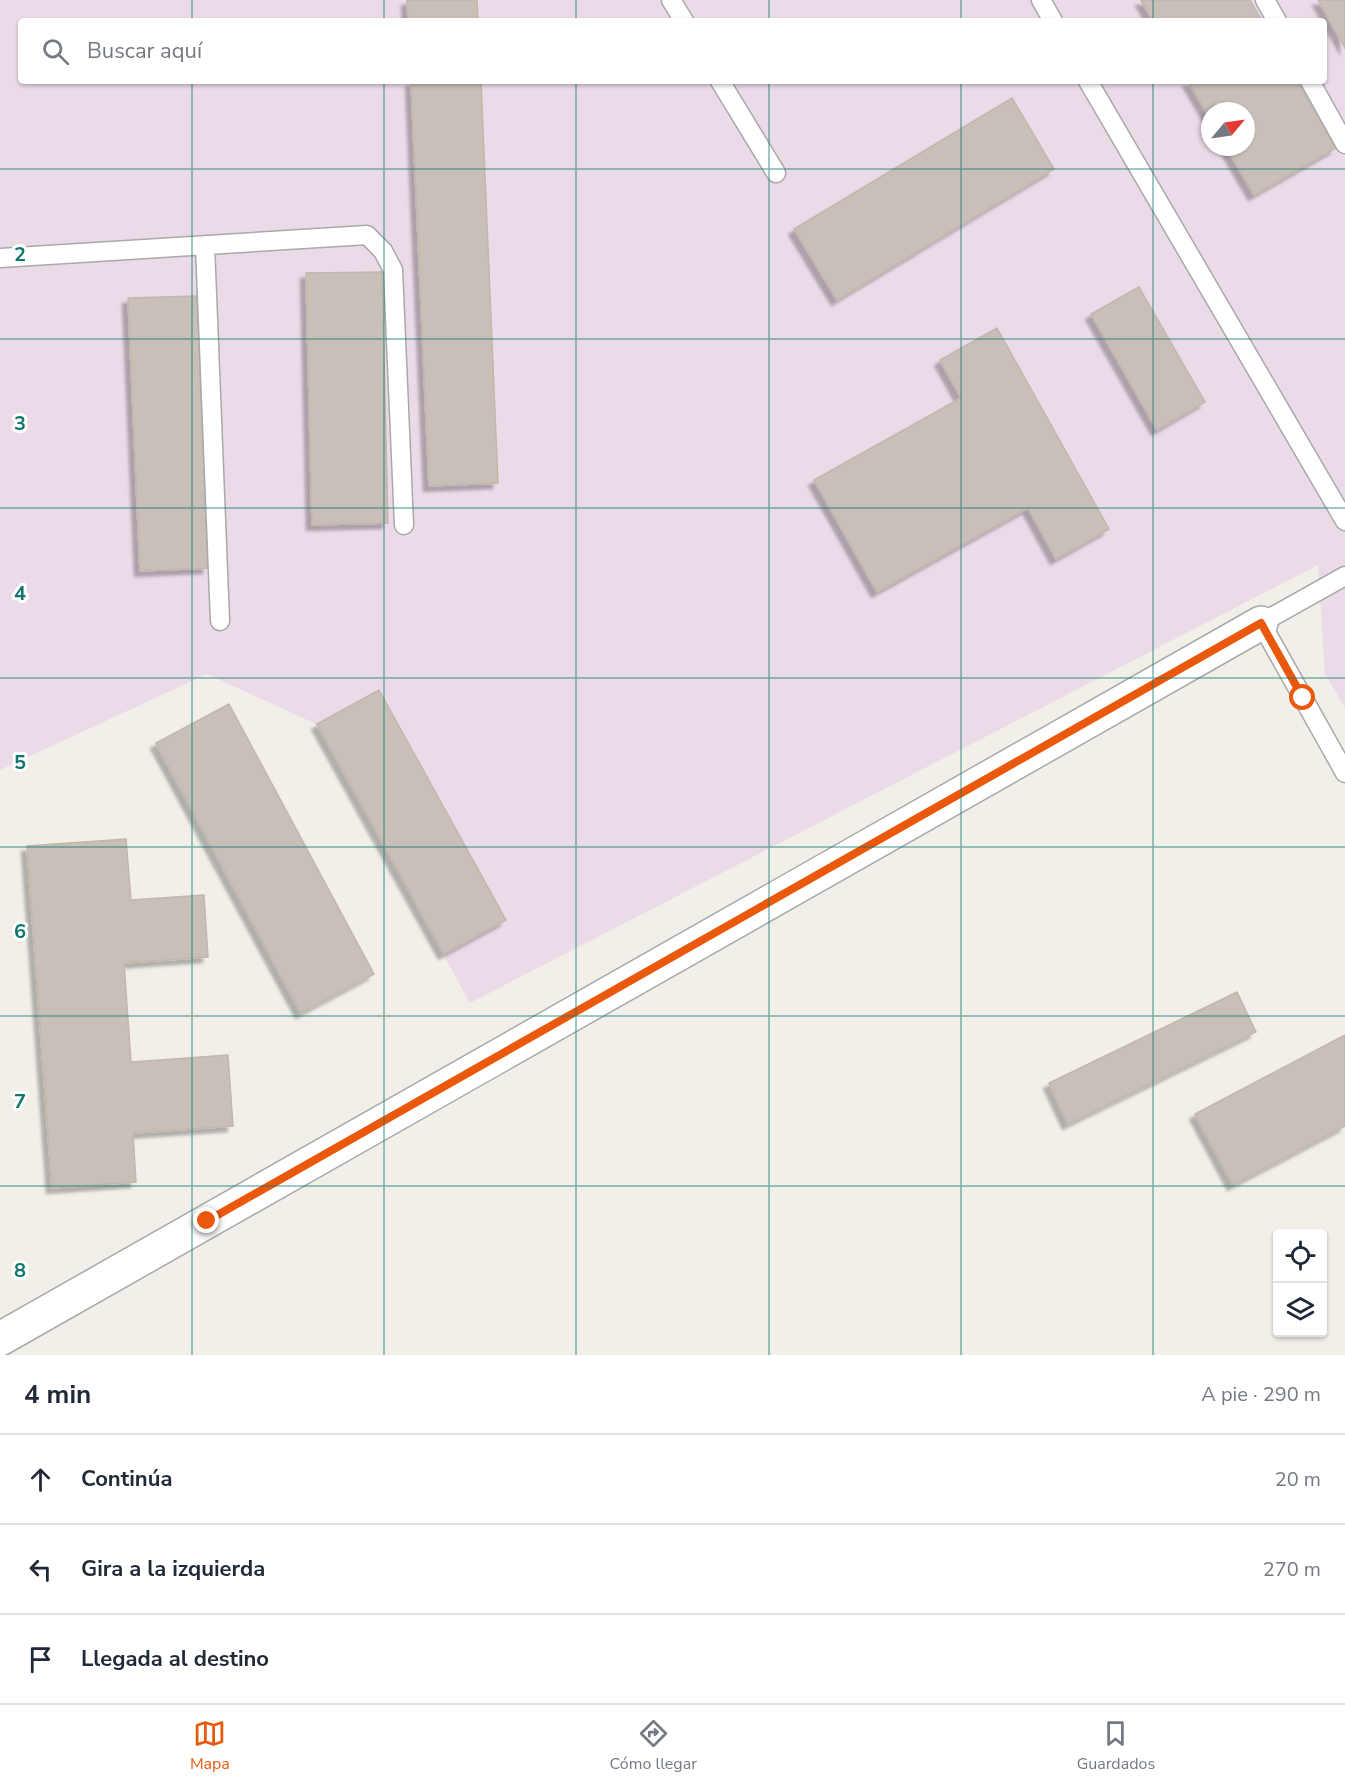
<!DOCTYPE html>
<html lang="es">
<meta charset="utf-8">
<style>
body{margin:0;font-family:"Nunito Sans",sans-serif;background:#f6f6f7;color:#1f2937}
.controls{position:absolute;right:18px;bottom:18px;display:grid;overflow:hidden;border-radius:6px;box-shadow:0 2px 4px #0004}
.controls button{width:54px;height:54px;display:grid;place-items:center;padding:0;border:0;border-bottom:2px solid #e0e1e3;background:#fff;color:#1f2937;font:30px sans-serif}
.compass{position:absolute;left:1201px;top:102px;width:54px;height:54px;border-radius:50%;background:#fff;box-shadow:0 2px 4px #0004;rotate:61deg}
.stop{position:absolute;width:18px;height:18px;margin:-14px;border:4px solid #ea580c;border-radius:50%;background:#fff}
.stop.end{background:#ea580c;border-color:#fff;box-shadow:0 2px 6px #0008}
.list{margin:0;padding:0;list-style:none}
h2{display:flex;justify-content:space-between;align-items:center;height:78px;margin:0;padding:0 24px;font-size:26px}
h2 small{font-size:20px;font-weight:400;color:#747a83}
.list li{display:grid;grid-template-columns:39px 1fr auto;gap:18px;align-items:center;box-sizing:border-box;height:90px;padding:0 24px;border-top:2px solid #e0e1e3}
.list b{display:block;font-size:22px;white-space:nowrap}
.list em{font-size:20px;font-style:normal;color:#747a83}
.icon{flex:none;width:33px;height:33px;fill:none;stroke:currentColor;stroke-width:2;stroke-linecap:round;stroke-linejoin:round}
.map{position:relative;flex:none;width:1345px;height:1355px;overflow:hidden}
.search{position:absolute;background:#fff;box-shadow:0 2px 4px #0004;left:18px;right:18px;top:18px;height:66px;display:flex;align-items:center;gap:15px;box-sizing:border-box;padding:0 21px;border-radius:6px;color:#747a83;font-size:22px}
.sheet{height:348px;background:#fff}
nav{display:flex;justify-content:space-around;align-items:center;box-sizing:border-box;height:84px;border-top:2px solid #e0e1e3;background:#fff;font-size:16px;color:#747a83}
nav a{display:grid;justify-items:center;gap:3px}
nav .on{color:#ea580c}
.map>svg:first-child{display:block}
.industrial{fill:#ebdbe8;fill-rule:evenodd}
.building{fill:#c7bfb8;stroke:#c4b6ab;stroke-width:1.5;filter:url(#shadow)}
.lines{fill:none;stroke-linecap:round;stroke-linejoin:round}
.service-casing{stroke:#a9a9a9;stroke-width:21}
.minor-casing{stroke:#a9a9a9;stroke-width:36}
.service{stroke:#fff;stroke-width:18}
.minor{stroke:#fff;stroke-width:33}
.route{stroke:#ea580c;stroke-width:8}
.grid{fill:none;stroke:#0f766e;stroke-width:1.5;stroke-opacity:0.55}
.grid-label{font-size:20px;text-anchor:middle;font-weight:bold;fill:#0f766e;stroke:#fff;stroke-width:6;stroke-linejoin:round;paint-order:stroke}
</style>
<div class="map">
<svg width="1345" height="1355" viewBox="0 0 1345 1355">
<defs>
<filter id="shadow"><feDropShadow dx="-5.5" dy="5.5" stdDeviation="1.5" flood-color="#0004"/></filter>
</defs>
<rect width="100%" height="100%" fill="#f2efe9"/>
<!-- industrial -->
<path class="industrial" d="M0,0H1345V708L1325,674L1318,565L470,1003L316,724L207,674L0,770ZM21,21H1324V81H21ZM1210,111H1246V147H1210Z"/>
<!-- building -->
<path class="building" d="M407,0H477L478,21H408Z
M1141,0H1250L1262,21H1153Z
M1318,0H1345V48Z
M411,81H481L498,483L429,486Z
M1188,81H1297L1336,148L1254,195L1226,147H1246V111H1210V119Z
M1012,98L1054,169L837,300L794,229Z
M382,272L388,523L312,525L306,273Z
M1139,287L1205,402L1157,430L1091,314Z
M197,296L208,568L140,571L128,298Z
M997,328L1109,529L1056,559L1028,508L877,592L814,480L961,398L940,360Z
M379,690L506,920L444,954L317,724Z
M229,704L374,974L301,1013L156,743Z
M126,839L131,900L204,895L208,957L124,963L131,1062L228,1055L233,1126L133,1133L136,1182L52,1188L27,846Z
M1237,992L1256,1032L1068,1124L1049,1083Z
M1345,1035V1126L1233,1185L1195,1114Z"/>
<g class="lines">
<defs>
<path id="service" d="M671,0L684,21
M1041,0L1053,21
M1265,0L1277,21
M720,81L776,173
M1088,81L1345,521
M1310,81L1345,144
M205,245L220,621
M0,258L367,235L383,251L393,270L404,525
M1345,576L1261,623L1345,773"/>
<path id="minor" d="M0,1339L1261,623"/>
</defs>
<!-- service casing -->
<use href="#service" class="service-casing"/>
<!-- minor casing -->
<use href="#minor" class="minor-casing"/>
<!-- service -->
<use href="#service" class="service"/>
<!-- minor -->
<use href="#minor" class="minor"/>
</g>
<g class="lines">
<!-- route -->
<path class="route" d="M207,1221L1261,623L1303,698"/>
</g>
<!-- grid -->
<path class="grid" d="M192,0V21M384,0V21M576,0V21M769,0V21M961,0V21M1153,0V21M192,81V1355M384,81V1355M576,81V1355M769,81V1355M961,81V1355M1153,81V1355M0,169H1345M0,339H1345M0,508H1345M0,678H1345M0,847H1345M0,1016H1345M0,1186H1345"/>
<g class="grid-label">
<text x="20" y="261">2</text>
<text x="20" y="430">3</text>
<text x="20" y="600">4</text>
<text x="20" y="769">5</text>
<text x="20" y="938">6</text>
<text x="20" y="1108">7</text>
<text x="20" y="1277">8</text>
</g>
</svg>
<div class="controls">
<button><svg class="icon" aria-label="locate" viewBox="0 0 24 24"><circle cx="12" cy="12" r="6"/><path d="M12 2v4M12 18v4M2 12h4M18 12h4"/></svg></button>
<button><svg class="icon" aria-label="layers" viewBox="0 0 24 24"><path d="M12 4l9 5-9 5-9-5zM3 14l9 5 9-5"/></svg></button>
</div>
<svg class="compass" viewBox="-18 -18 36 36"><path d="M0-13l5 13h-10z" fill="#e53935"/><path d="M0 13l5-13h-10z" fill="#747a83"/></svg>
<div class="stop" style="left:1303px;top:698px"></div>
<div class="stop end" style="left:207px;top:1221px"></div>
<div class="search"><svg class="icon" aria-label="search" viewBox="0 0 24 24"><circle cx="10" cy="10" r="6"/><path d="M15 15l6 6"/></svg>Buscar aquí</div>
</div>
<section class="sheet">
<h2>4 min<small>A pie · 290 m</small></h2>
<ul class="list">
<li><svg class="icon" aria-label="ahead" viewBox="0 0 24 24"><path d="M12 20V5M6 11l6-6 6 6"/></svg><div><b>Continúa</b></div><em>20 m</em></li>
<li><svg class="icon" aria-label="left" viewBox="0 0 24 24"><path d="M17 20v-9H6M10 6l-5 5 5 5"/></svg><div><b>Gira a la izquierda</b></div><em>270 m</em></li>
<li><svg class="icon" aria-label="arrive" viewBox="0 0 24 24"><path d="M6 21V4h12l-3 4 3 4H6"/></svg><div><b>Llegada al destino</b></div></li>
</ul>
</section>
<nav>
<a class="on"><svg class="icon" aria-label="map" viewBox="0 0 24 24"><path d="M3 6l6-2 6 2 6-2v14l-6 2-6-2-6 2zM9 4v14M15 6v14"/></svg>Mapa</a>
<a><svg class="icon" aria-label="directions" viewBox="0 0 24 24"><path d="M12 3l9 9-9 9-9-9zM9 14v-3h6M13 9l2 2-2 2"/></svg>Cómo llegar</a>
<a><svg class="icon" aria-label="saved" viewBox="0 0 24 24"><path d="M7 4h10v16l-5-4-5 4z"/></svg>Guardados</a>
</nav>
